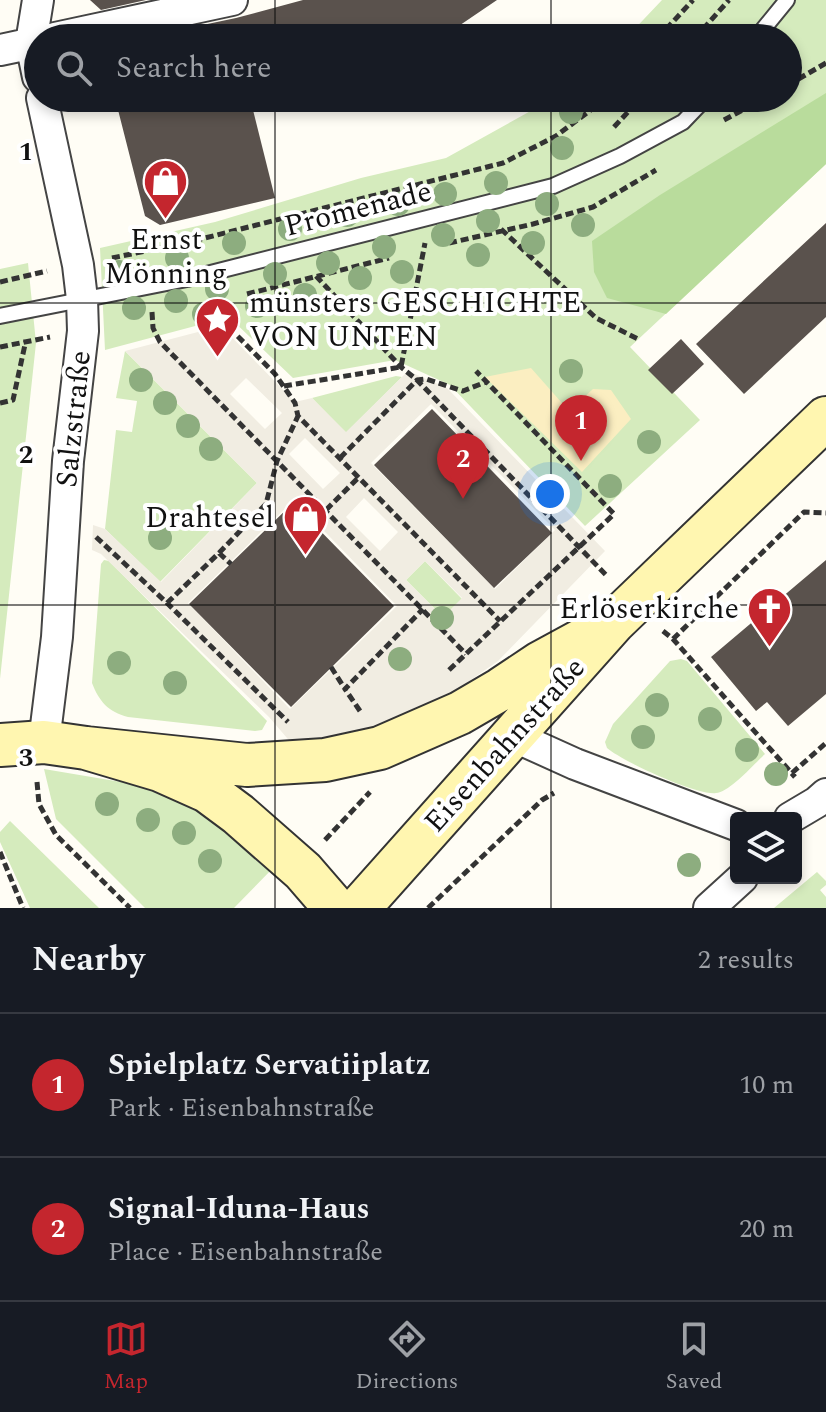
<!DOCTYPE html>
<meta charset="utf-8">
<style>
body{margin:0;font-family:Spectral,serif;background:#242831;color:#f1f3f6}
.controls{position:absolute;right:24px;bottom:24px;display:grid;overflow:hidden;border-radius:8px;box-shadow:0 4px 12px #0003}
.controls button{width:72px;height:72px;display:grid;place-items:center;padding:0;border:0;border-bottom:2px solid #363941;background:#171b24;color:#f1f3f6;font:40px sans-serif}
.you{position:absolute;left:550px;top:494px;width:28px;height:28px;margin:-20px;border:6px solid #fff;border-radius:50%;background:#1a73e8;box-shadow:0 0 0 12px #1a73e833}
.badge{display:grid;place-items:center;width:52px;height:52px;border-radius:50%;background:#c4262e;color:#fff;font-size:26px;font-weight:700}
.pin{position:absolute;translate:-50% -66px;filter:drop-shadow(0 2px 4px #0008)}
.pin::after{content:'';position:absolute;top:42px;width:28px;height:24px;background:inherit;clip-path:polygon(0 0,100% 0,50% 100%)}
.list{margin:0;padding:0;list-style:none}
h2{display:flex;justify-content:space-between;align-items:center;height:104px;margin:0;padding:0 32px;font-size:34px}
h2 small{font-size:26px;font-weight:400;color:#9ea1a6}
.list li{display:grid;grid-template-columns:52px 1fr auto;gap:24px;align-items:center;box-sizing:border-box;height:144px;padding:0 32px;border-top:2px solid #363941}
.list b{display:block;font-size:30px;white-space:nowrap}
.list p{margin:0;font-size:26px;white-space:nowrap;color:#9ea1a6}
.list em{font-size:26px;font-style:normal;color:#9ea1a6}
.icon{flex:none;width:44px;height:44px;fill:none;stroke:currentColor;stroke-width:2;stroke-linecap:round;stroke-linejoin:round}
.map{position:relative;flex:none;width:826px;height:908px;overflow:hidden}
.search{position:absolute;background:#171b24;box-shadow:0 4px 12px #0003;left:24px;right:24px;top:24px;height:88px;display:flex;align-items:center;gap:20px;box-sizing:border-box;padding:0 28px;border-radius:44px;color:#9ea1a6;font-size:30px}
.sheet{height:392px;background:#171b24}
nav{display:flex;justify-content:space-around;align-items:center;box-sizing:border-box;height:112px;border-top:2px solid #363941;background:#171b24;font-size:22px;color:#9ea1a6}
nav a{display:grid;justify-items:center;gap:4px}
nav .on{color:#c4262e}
.map>svg:first-child{display:block}
.green{fill:#d5ebbd}
.forest{fill:#b9dc9c}
.sand{fill:#fbeec1}
.plaza{fill:#f1ede2;fill-rule:evenodd}
.building{fill:#5a524d}
.lines{fill:none;stroke-linecap:round;stroke-linejoin:round}
.lane-casing{stroke:#444;stroke-width:18}
.street-casing{stroke:#444;stroke-width:34}
.secondary-casing{stroke:#333;stroke-width:46}
.path{stroke:#333;stroke-width:5;stroke-dasharray:8 4;stroke-linecap:butt}
.lane{stroke:#fff;stroke-width:14}
.street{stroke:#fff;stroke-width:30}
.secondary{stroke:#fff6b0;stroke-width:42}
.tree{fill:#8dad7f}
.grid{fill:none;stroke:#111;stroke-width:2;stroke-opacity:0.55}
.labels{text-anchor:middle;dominant-baseline:central;stroke-width:8;stroke-linejoin:round;paint-order:stroke}
.street-label{font-size:30px;fill:#111;stroke:#fff}
.poi-label{font-size:30px;fill:#111;stroke:#fff;text-anchor:end}
.grid-label{font-size:26px;text-anchor:middle;font-weight:bold;fill:#111;stroke:#fff;stroke-width:8;stroke-linejoin:round;paint-order:stroke}
</style>
<div class="map">
<svg width="826" height="908" viewBox="0 0 826 908">
<rect width="100%" height="100%" fill="#fffdf5"/>
<!-- green -->
<path class="green" d="M662,0H826V164L630,347L700,420L585,526L450,385L395,360L293,378L229,317L105,350L100,248L215,222L361,178L446,158L554,98H788V38H626Z
M28,263L36,343L0,679V269Z
M125,351L257,483L160,582L105,529L116,430L132,432L137,401L116,398Z
M396,376L402,377L346,433L312,398Z
M104,560L109,561L267,721L262,730L255,731L128,717C108,712 99,701 92,683L101,564Z
M425,561L462,599L443,617L406,580Z
M681,659L687,661L765,754C754,764 730,792 716,793C697,796 622,761 607,748L605,742L613,724L670,661Z
M44,769L133,784L165,796L203,814L274,867L234,908H145L56,819Z
M10,821L99,908H30L0,842V832Z
M817,872L826,881V885L820,890L826,897V908H774Z"/>
<!-- forest -->
<path class="forest" d="M826,93V164L666,314L607,298L594,272L592,241L660,195Z"/>
<!-- sand -->
<path class="sand" d="M531,368L569,411L593,389L611,390L631,419L582,472L485,377Z"/>
<!-- plaza -->
<path class="plaza" d="M221,326L295,402L312,398L346,432L408,371L447,388L605,551L498,661L449,695L373,728L293,745L269,717L101,554L92,550L93,525L105,529L161,582L257,483L125,351ZM246,378L282,413L265,429L230,394ZM431,404L555,530L495,589L371,463ZM305,438L340,473L323,489L289,454ZM364,498L398,532L380,551L346,517ZM294,500L397,606L290,709L188,603ZM425,561L462,598L443,617L406,580Z"/>
<!-- building -->
<path class="building" d="M90,0H146L101,10Z
M303,0H497L441,38H141L236,18Z
M115,98H250L275,198L160,225L145,216Z
M826,223V317L744,394L696,344Z
M681,339L704,364L672,394L648,370Z
M432,409L552,533L494,588L374,465Z
M293,503L394,606L291,707L189,604Z
M826,560V694L788,726L767,702L756,711L711,657Z"/>
<g class="lines">
<defs>
<path id="lane" d="M756,38L787,0
M0,316L187,279L553,186L620,156L683,122L706,98"/>
<path id="street" d="M38,0L31,43L38,77
M55,38L232,0
M0,50L38,42
M42,98L78,265L82,299L83,331L68,461L57,637L44,742
M513,736L575,764L736,825
M790,818L817,802L826,794
M709,908L742,878"/>
<path id="secondary" d="M0,745L44,742L86,748L160,770L207,791L238,814L303,871L335,908
M86,748L247,765L325,760L380,748L460,713L501,689L540,663L586,638
M359,908L614,622L826,418"/>
</defs>
<!-- lane casing -->
<use href="#lane" class="lane-casing"/>
<!-- street casing -->
<use href="#street" class="street-casing"/>
<!-- secondary casing -->
<use href="#secondary" class="secondary-casing"/>
<!-- path -->
<path class="path" d="M658,38L693,0
M695,38L729,0
M788,85L826,63
M724,120L765,98
M614,127L641,98
M501,229L596,318L640,340
M449,243L533,224L593,207L656,170
M112,258L189,242L503,163L556,136L596,106L604,98
M316,276L401,367L417,380L607,576
M0,282L47,271
M247,294L389,258
M204,302L275,374L295,403L298,416L500,621
M152,312L153,328L160,342L466,654
M0,347L50,337
M284,386L401,367L425,243
M0,403L13,400L26,340
M340,458L417,380L426,379L463,391L486,382
M326,510L359,477
M96,537L167,603L288,722
M219,553L231,564
M167,603L219,553L266,504L277,461L298,416
M663,631L673,639L795,777
M673,639L804,512L826,513
M331,667L345,689
M449,670L614,514L476,371
M360,711L345,689L423,609
M792,773L826,743
M37,782L39,804L56,835L130,908
M325,840L370,792
M0,852L23,908
M428,908L542,800L554,793"/>
<!-- lane -->
<use href="#lane" class="lane"/>
<!-- street -->
<use href="#street" class="street"/>
<!-- secondary -->
<use href="#secondary" class="secondary"/>
</g>
<!-- trees -->
<g class="tree">
<circle cx="571" cy="112" r="12"/>
<circle cx="562" cy="148" r="12"/>
<circle cx="496" cy="183" r="12"/>
<circle cx="445" cy="194" r="12"/>
<circle cx="398" cy="204" r="12"/>
<circle cx="547" cy="204" r="12"/>
<circle cx="347" cy="215" r="12"/>
<circle cx="488" cy="221" r="12"/>
<circle cx="583" cy="225" r="12"/>
<circle cx="290" cy="229" r="12"/>
<circle cx="443" cy="235" r="12"/>
<circle cx="234" cy="243" r="12"/>
<circle cx="533" cy="243" r="12"/>
<circle cx="384" cy="247" r="12"/>
<circle cx="478" cy="255" r="12"/>
<circle cx="177" cy="258" r="12"/>
<circle cx="328" cy="263" r="12"/>
<circle cx="119" cy="272" r="12"/>
<circle cx="402" cy="272" r="12"/>
<circle cx="275" cy="274" r="12"/>
<circle cx="360" cy="278" r="12"/>
<circle cx="217" cy="289" r="12"/>
<circle cx="305" cy="295" r="12"/>
<circle cx="176" cy="301" r="12"/>
<circle cx="257" cy="306" r="12"/>
<circle cx="134" cy="308" r="12"/>
<circle cx="204" cy="314" r="12"/>
<circle cx="571" cy="371" r="12"/>
<circle cx="141" cy="380" r="12"/>
<circle cx="165" cy="403" r="12"/>
<circle cx="188" cy="426" r="12"/>
<circle cx="649" cy="442" r="12"/>
<circle cx="211" cy="449" r="12"/>
<circle cx="610" cy="486" r="12"/>
<circle cx="160" cy="538" r="12"/>
<circle cx="442" cy="618" r="12"/>
<circle cx="400" cy="659" r="12"/>
<circle cx="119" cy="663" r="12"/>
<circle cx="175" cy="683" r="12"/>
<circle cx="657" cy="705" r="12"/>
<circle cx="710" cy="719" r="12"/>
<circle cx="643" cy="737" r="12"/>
<circle cx="747" cy="750" r="12"/>
<circle cx="776" cy="774" r="12"/>
<circle cx="107" cy="804" r="12"/>
<circle cx="148" cy="820" r="12"/>
<circle cx="184" cy="833" r="12"/>
<circle cx="210" cy="861" r="12"/>
<circle cx="689" cy="865" r="12"/>
</g>
<!-- grid -->
<path class="grid" d="M275,0V38M551,0V38M275,98V908M551,98V908M0,303H826M0,605H826"/>
<!-- icons -->
<defs>
<symbol id="shop-pin" viewBox="-11 -11 22 30"><path d="M0 17L-7.5 6A9.5 9.5 0 1 1 7.5 6Z" fill="#c4262e" stroke="#fff"/><path d="M-5-2.5h2.3a2.7 3.5 0 0 1 5.4 0H5L5.5 6h-11ZM-1.5-2.5h3a1.5 2.3 0 0 0-3 0Z" fill="#fff"/></symbol>
<symbol id="sight-pin" viewBox="-11 -11 22 30"><path d="M0 17L-7.5 6A9.5 9.5 0 1 1 7.5 6Z" fill="#c4262e" stroke="#fff"/><path d="M0-6L1.8-2.2L6-1.7L2.9 1.2L3.7 5.4L0 3.3L-3.7 5.4L-2.9 1.2L-6-1.7L-1.8-2.2Z" fill="#fff"/></symbol>
<symbol id="church-pin" viewBox="-11 -11 22 30"><path d="M0 17L-7.5 6A9.5 9.5 0 1 1 7.5 6Z" fill="#c4262e" stroke="#fff"/><path d="M-1.2-6h2.4v3.5h3.3v2.4h-3.3V6h-2.4V-.1h-3.3v-2.4h3.3Z" fill="#fff"/></symbol>
</defs>
<g fill-rule="evenodd">
<use href="#shop-pin" x="140" y="156" width="51" height="69"/>
<use href="#sight-pin" x="192" y="294" width="51" height="69"/>
<use href="#shop-pin" x="280" y="492" width="51" height="69"/>
<use href="#church-pin" x="744" y="584" width="51" height="69"/>
</g>
<g class="labels">
<!-- street labels -->
<g class="street-label">
<text transform="translate(358 209) rotate(-14)">Promenade</text>
<text transform="translate(74 419) rotate(-84)">Salzstraße</text>
<text transform="translate(505 745) rotate(-48)">Eisenbahnstraße</text>
</g>
<!-- poi labels -->
<g class="poi-label">
<text x="166" y="240" text-anchor="middle">Ernst<tspan x="166" dy="34">Mönning</tspan></text>
<text x="249" y="303" text-anchor="start">münsters GESCHICHTE<tspan x="249" dy="34">VON UNTEN</tspan></text>
<text x="274" y="518">Drahtesel</text>
<text x="739" y="609">Erlöserkirche</text>
</g>
</g>
<g class="grid-label">
<text x="26" y="160">1</text>
<text x="26" y="463">2</text>
<text x="26" y="766">3</text>
</g>
</svg>
<div class="controls">
<button><svg class="icon" aria-label="layers" viewBox="0 0 24 24"><path d="M12 4l9 5-9 5-9-5zM3 14l9 5 9-5"/></svg></button>
</div>
<div class="you"></div>
<div class="pin badge" style="left:581px;top:461px">1</div>
<div class="pin badge" style="left:463px;top:499px">2</div>
<div class="search"><svg class="icon" aria-label="search" viewBox="0 0 24 24"><circle cx="10" cy="10" r="6"/><path d="M15 15l6 6"/></svg>Search here</div>
</div>
<section class="sheet">
<h2>Nearby<small>2 results</small></h2>
<ul class="list">
<li><span class="badge">1</span><div><b>Spielplatz Servatiiplatz</b><p>Park · Eisenbahnstraße</p></div><em>10 m</em></li>
<li><span class="badge">2</span><div><b>Signal-Iduna-Haus</b><p>Place · Eisenbahnstraße</p></div><em>20 m</em></li>
</ul>
</section>
<nav>
<a class="on"><svg class="icon" aria-label="map" viewBox="0 0 24 24"><path d="M3 6l6-2 6 2 6-2v14l-6 2-6-2-6 2zM9 4v14M15 6v14"/></svg>Map</a>
<a><svg class="icon" aria-label="directions" viewBox="0 0 24 24"><path d="M12 3l9 9-9 9-9-9zM9 14v-3h6M13 9l2 2-2 2"/></svg>Directions</a>
<a><svg class="icon" aria-label="saved" viewBox="0 0 24 24"><path d="M7 4h10v16l-5-4-5 4z"/></svg>Saved</a>
</nav>
